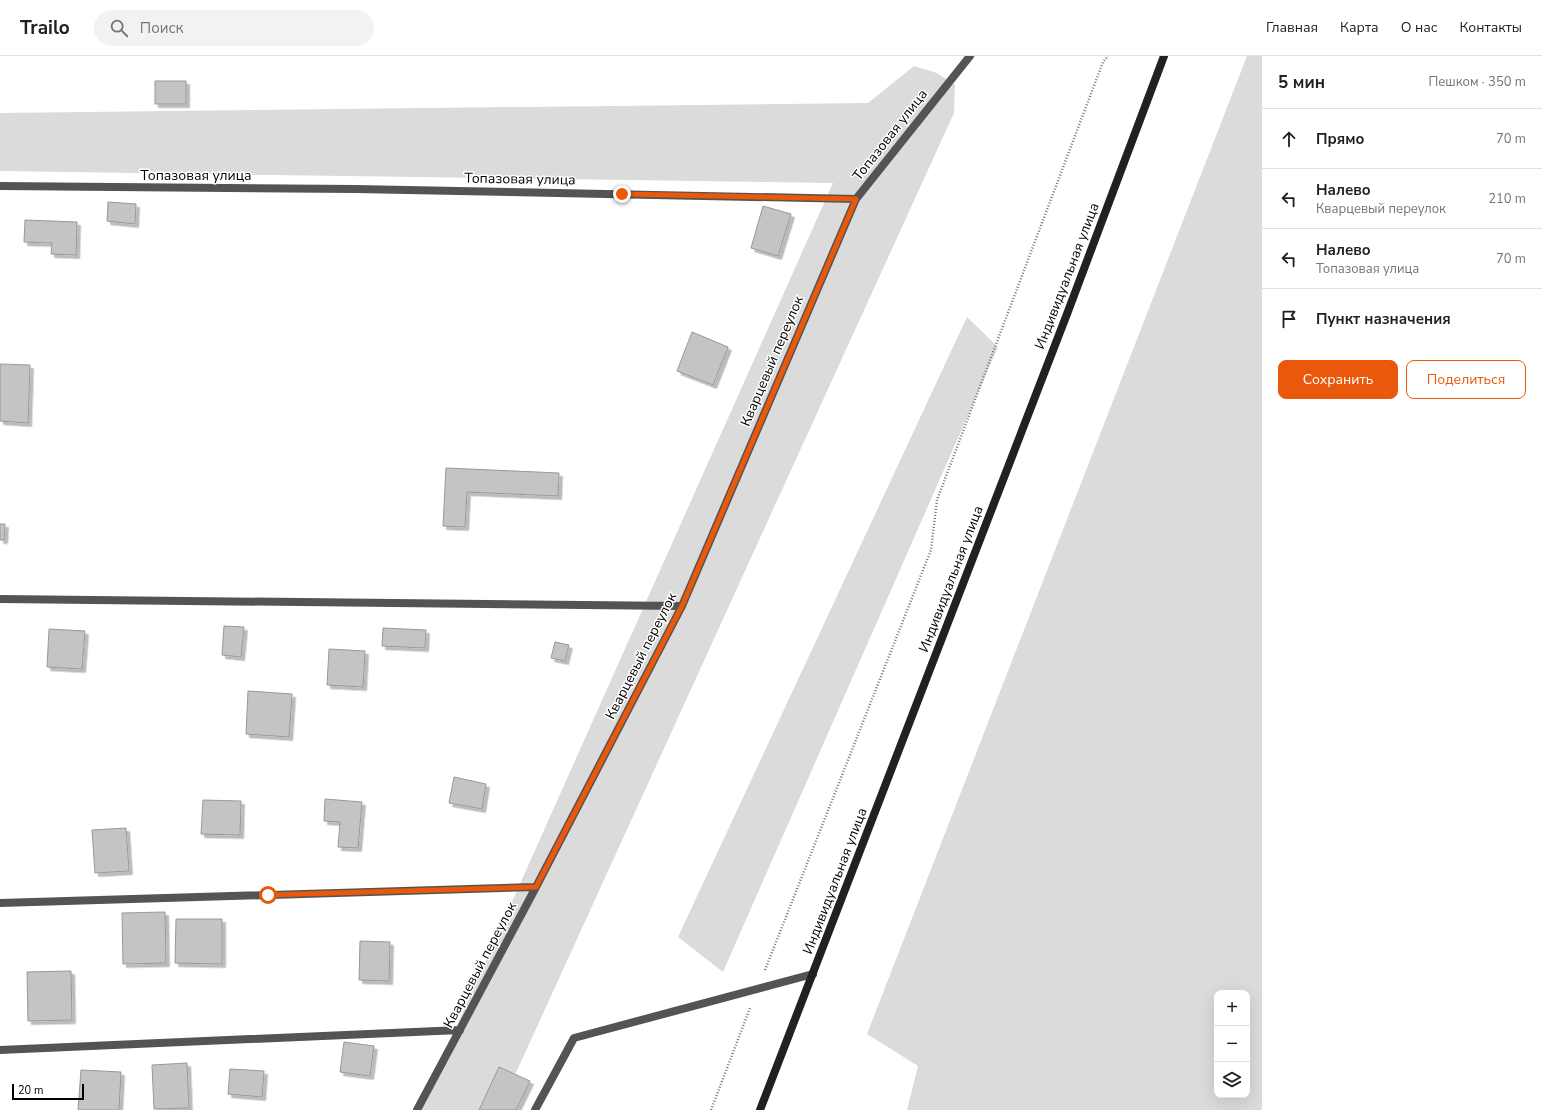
<!DOCTYPE html>
<html lang="ru">
<meta charset="utf-8">
<style>
body{margin:0;font-family:"Nunito Sans",sans-serif;background:#f2f2f2;color:#202124}
.controls{position:absolute;right:12px;bottom:12px;display:grid;overflow:hidden;border-radius:8px;box-shadow:0 4px 16px #0002}
.controls button{width:36px;height:36px;display:grid;place-items:center;padding:0;border:0;border-bottom:1px solid #e0e0e0;background:#fff;color:#202124;font:20px sans-serif}
.scale{position:absolute;left:12px;bottom:10px;width:72px;box-sizing:border-box;padding-left:4px;border:2px solid #000;border-top:0;font-size:11px;line-height:14px;white-space:nowrap;color:#000;-webkit-text-stroke:3px #fff;paint-order:stroke}
.stop{position:absolute;width:12px;height:12px;margin:-9px;border:3px solid #ea580c;border-radius:50%;background:#fff}
.stop.end{background:#ea580c;border-color:#fff;box-shadow:0 1px 4px #0008}
.list{margin:0;padding:0;list-style:none}
h2{display:flex;justify-content:space-between;align-items:center;height:52px;margin:0;padding:0 16px;font-size:17px}
h2 small{font-size:13px;font-weight:400;color:#757577}
.list li{display:grid;grid-template-columns:26px 1fr auto;gap:12px;align-items:center;box-sizing:border-box;height:60px;padding:0 16px;border-top:1px solid #e0e0e0}
.list b{display:block;font-size:15px;white-space:nowrap}
.list p{margin:0;font-size:13px;white-space:nowrap;color:#757577}
.list em{font-size:13px;font-style:normal;color:#757577}
.actions{display:flex;gap:8px;padding:12px 16px}
.actions a{flex:1;padding:9px 0;border:1px solid #ea580c;border-radius:8px;text-align:center;font-size:14px;color:#ea580c}
.actions .main{background:#ea580c;color:#fff}
.icon{flex:none;width:22px;height:22px;fill:none;stroke:currentColor;stroke-width:2;stroke-linecap:round;stroke-linejoin:round}
.map{position:relative;flex:none;width:1262px;height:1054px;overflow:hidden}
header{display:flex;align-items:center;gap:24px;box-sizing:border-box;height:56px;padding:0 20px;background:#fff;border-bottom:1px solid #e0e0e0}
header strong{font-size:19px}
nav{display:flex;gap:22px;margin-inline-start:auto;font-size:14px}
.search{width:280px;height:36px;background:#f2f2f2;display:flex;align-items:center;gap:10px;box-sizing:border-box;padding:0 14px;border-radius:22px;color:#757577;font-size:15px}
main{display:flex}
aside{flex:1;background:#fff}
.map>svg:first-child{display:block}
.green{fill:#dbdbdb;fill-rule:evenodd}
.building{fill:#c4c4c4;stroke:#989898;filter:url(#shadow)}
.lines{fill:none;stroke-linecap:round;stroke-linejoin:round}
.path{stroke:#767676;stroke-width:2.5;stroke-dasharray:1 2;stroke-linecap:butt}
.service{stroke:#545454;stroke-width:8}
.minor{stroke:#545454;stroke-width:8}
.secondary{stroke:#212121;stroke-width:8}
.route{stroke:#ea580c;stroke-width:5}
.labels{text-anchor:middle;dominant-baseline:central;stroke-width:3;stroke-linejoin:round;paint-order:stroke}
.street-label{font-size:14px;fill:#000;stroke:#fff}
</style>
<header>
<strong>Trailo</strong>
<div class="search"><svg class="icon" aria-label="search" viewBox="0 0 24 24"><circle cx="10" cy="10" r="6"/><path d="M15 15l6 6"/></svg>Поиск</div>
<nav><a>Главная</a><a>Карта</a><a>О нас</a><a>Контакты</a></nav>
</header>
<main>
<div class="map">
<svg width="1262" height="1054" viewBox="0 0 1262 1054">
<defs>
<filter id="shadow"><feDropShadow dx="3.5" dy="3.5" stdDeviation="0" flood-color="#0004"/></filter>
</defs>
<rect width="100%" height="100%" fill="#fff"/>
<!-- green -->
<path class="green" d="M1247,0H1262V1054H907L918,1010L867,978ZM1217,937H1247V1039H1217Z
M914,10L937,17L955,29L954,57L499,1054H419L833,127L0,115V57L868,47Z
M967,261L998,291L723,916L678,881Z"/>
<!-- building -->
<path class="building" d="M155,25H186V48H155Z
M108,146L136,148L135,168L107,165Z
M763,150L791,158L778,200L751,192Z
M25,164L77,166L76,199L51,198L52,187L24,186Z
M692,276L728,291L713,329L677,315Z
M0,308L30,309L28,367L0,365Z
M446,412L559,417L558,440L467,436L465,471L443,470Z
M0,468H5L4,484H0Z
M224,570L244,571L241,601L222,599Z
M383,572L426,574L425,592L382,590Z
M49,573L85,575L82,613L47,611Z
M555,586L569,589L565,605L551,602Z
M329,593L365,595L363,631L327,629Z
M248,635L292,638L289,681L246,678Z
M454,721L486,728L482,753L449,747Z
M325,743L362,746L358,792L338,791L340,766L324,765Z
M203,744L241,745L240,779L201,778Z
M126,772L129,815L95,817L92,774Z
M165,856L166,907L123,908L122,857Z
M176,863H222V908L175,907Z
M360,885L390,886L389,925L359,924Z
M71,915L72,964L28,965L27,916Z
M344,986L374,990L370,1020L340,1016Z
M187,1007L189,1052L154,1053L152,1009Z
M499,1011L530,1025L516,1054H479Z
M230,1013L264,1015L262,1041L228,1038Z
M81,1014L121,1016L119,1054H78Z"/>
<g class="lines">
<!-- path -->
<path class="path" d="M765,914L931,494L937,444L1103,6L1108,0
M711,1054L750,952"/>
<!-- service -->
<path class="service" d="M535,1054L574,982L813,918"/>
<!-- minor -->
<path class="minor" d="M0,130L356,133L856,143L970,0
M0,543L682,550
M0,847L536,831
M0,994L460,974
M417,1054L536,831L682,550L856,143"/>
<!-- secondary -->
<path class="secondary" d="M760,1054L1067,258L1164,0"/>
</g>
<g class="lines">
<!-- route -->
<path class="route" d="M268,839L536,831L682,550L856,143L622,138"/>
</g>
<g class="labels">
<!-- street labels -->
<g class="street-label">
<text transform="translate(890 79) rotate(-52)">Топазовая улица</text>
<text x="196" y="119">Топазовая улица</text>
<text transform="translate(520 123) rotate(1)">Топазовая улица</text>
<text transform="translate(1067 220) rotate(-69)">Индивидуальная улица</text>
<text transform="translate(772 305) rotate(-67)">Кварцевый переулок</text>
<text transform="translate(951 523) rotate(-69)">Индивидуальная улица</text>
<text transform="translate(641 600) rotate(-63)">Кварцевый переулок</text>
<text transform="translate(835 825) rotate(-69)">Индивидуальная улица</text>
<text transform="translate(480 909) rotate(-62)">Кварцевый переулок</text>
</g>
</g>
</svg>
<div class="controls">
<button>+</button>
<button>−</button>
<button><svg class="icon" aria-label="layers" viewBox="0 0 24 24"><path d="M12 4l9 5-9 5-9-5zM3 14l9 5 9-5"/></svg></button>
</div>
<div class="scale">20 m</div>
<div class="stop" style="left:268px;top:839px"></div>
<div class="stop end" style="left:622px;top:138px"></div>
</div>
<aside>
<h2>5 мин<small>Пешком · 350 m</small></h2>
<ul class="list">
<li><svg class="icon" aria-label="ahead" viewBox="0 0 24 24"><path d="M12 20V5M6 11l6-6 6 6"/></svg><div><b>Прямо</b></div><em>70 m</em></li>
<li><svg class="icon" aria-label="left" viewBox="0 0 24 24"><path d="M17 20v-9H6M10 6l-5 5 5 5"/></svg><div><b>Налево</b><p>Кварцевый переулок</p></div><em>210 m</em></li>
<li><svg class="icon" aria-label="left" viewBox="0 0 24 24"><path d="M17 20v-9H6M10 6l-5 5 5 5"/></svg><div><b>Налево</b><p>Топазовая улица</p></div><em>70 m</em></li>
<li><svg class="icon" aria-label="arrive" viewBox="0 0 24 24"><path d="M6 21V4h12l-3 4 3 4H6"/></svg><div><b>Пункт назначения</b></div></li>
</ul>
<div class="actions"><a class="main">Сохранить</a><a>Поделиться</a></div>
</aside>
</main>
